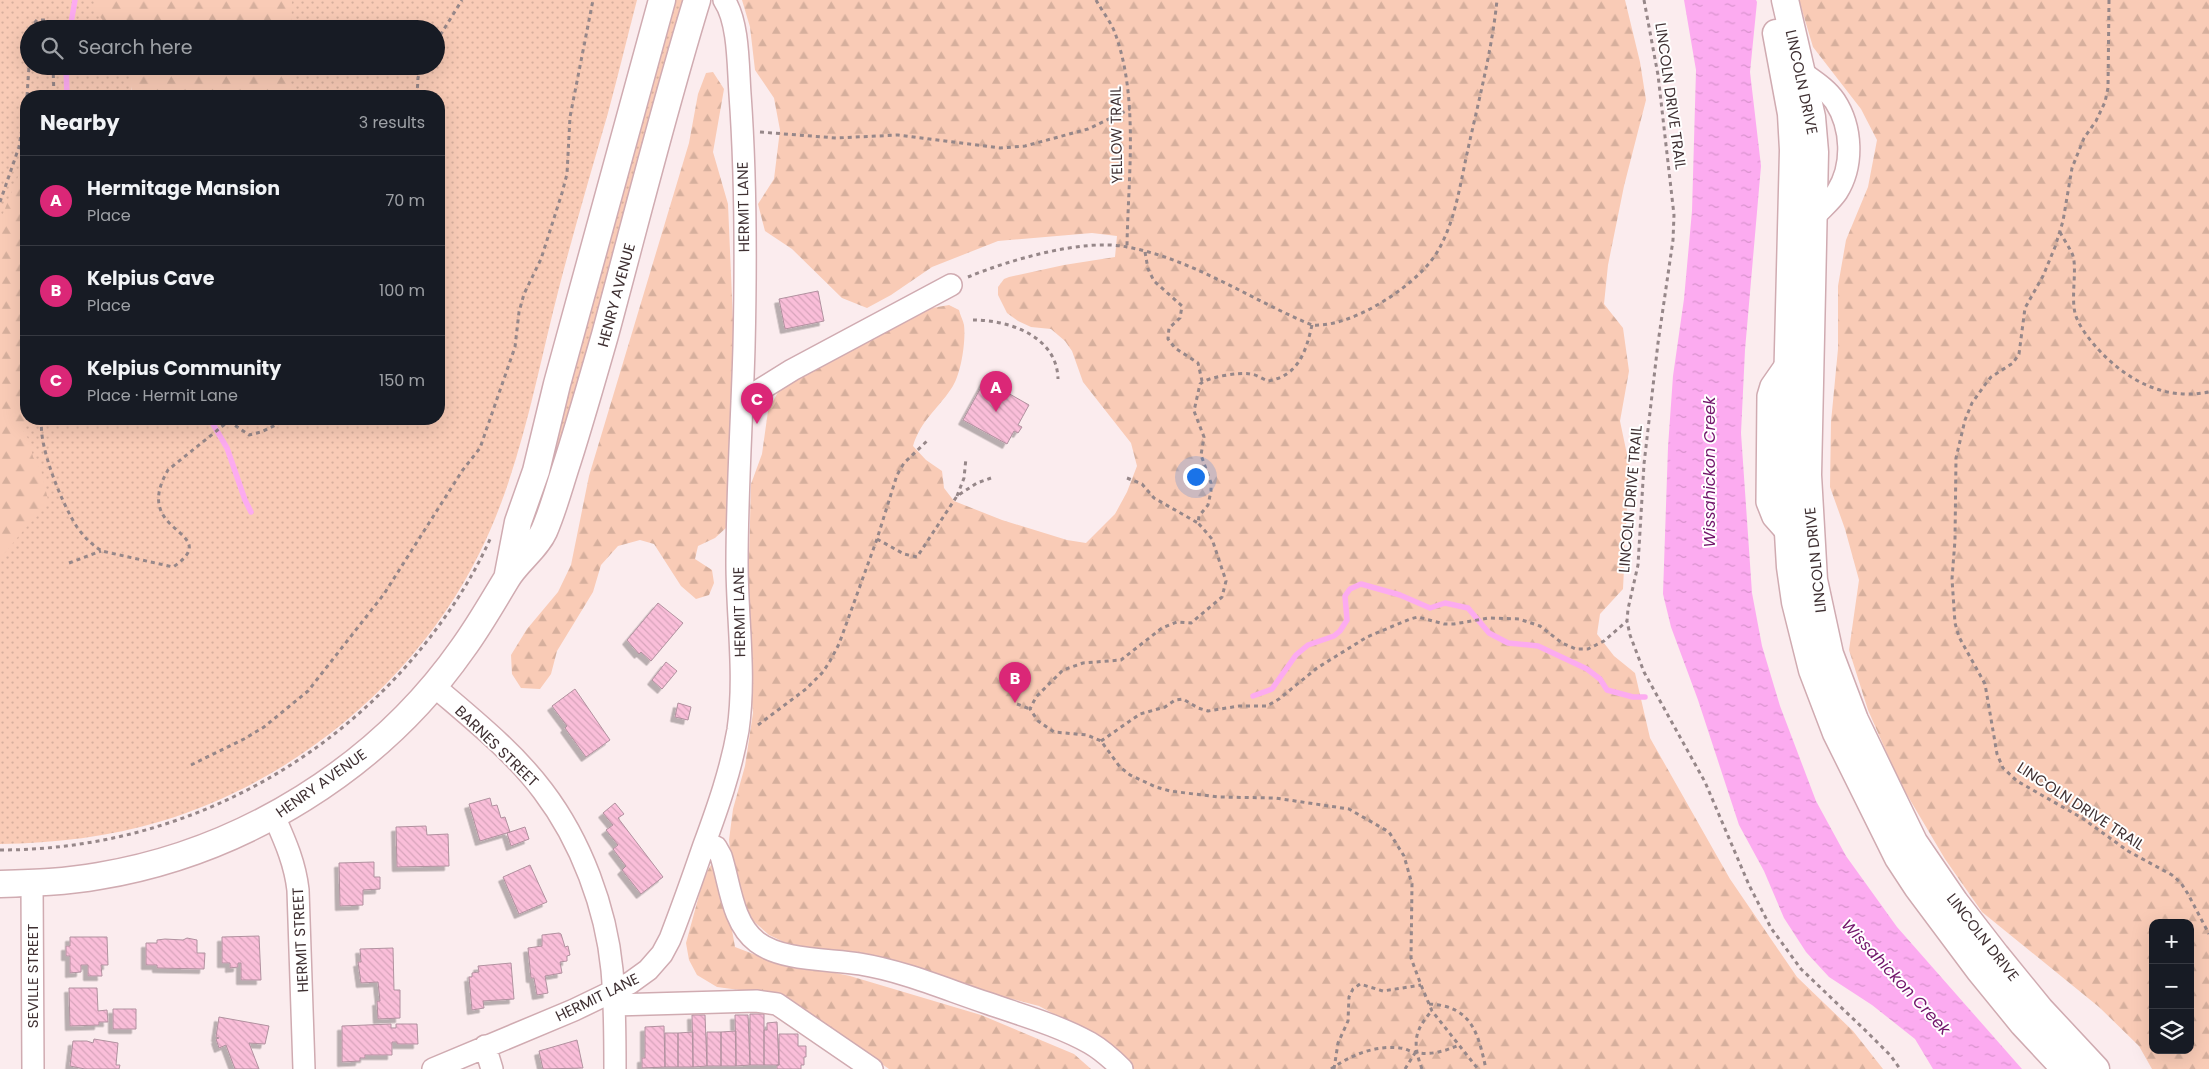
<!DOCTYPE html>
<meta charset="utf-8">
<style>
body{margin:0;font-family:Poppins,sans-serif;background:#242831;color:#f1f3f6}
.controls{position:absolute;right:15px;bottom:15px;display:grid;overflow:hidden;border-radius:10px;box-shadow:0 5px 20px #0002}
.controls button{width:45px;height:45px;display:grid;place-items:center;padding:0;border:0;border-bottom:1px solid #363941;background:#171b24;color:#f1f3f6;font:25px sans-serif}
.you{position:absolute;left:1195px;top:476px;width:18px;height:18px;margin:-12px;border:4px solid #fff;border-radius:50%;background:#1a73e8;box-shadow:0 0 0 8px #1a73e833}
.badge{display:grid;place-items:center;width:32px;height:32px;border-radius:50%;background:#db2777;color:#fff;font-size:16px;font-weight:700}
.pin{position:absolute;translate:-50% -41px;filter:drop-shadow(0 1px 2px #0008)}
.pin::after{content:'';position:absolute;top:26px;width:18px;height:15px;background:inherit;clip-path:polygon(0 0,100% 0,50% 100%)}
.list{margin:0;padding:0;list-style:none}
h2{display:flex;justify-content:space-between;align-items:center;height:65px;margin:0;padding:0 20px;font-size:21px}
h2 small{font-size:16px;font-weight:400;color:#9ea1a6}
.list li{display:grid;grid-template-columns:32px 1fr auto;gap:15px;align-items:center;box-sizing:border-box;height:90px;padding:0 20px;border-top:1px solid #363941}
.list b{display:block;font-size:19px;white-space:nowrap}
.list p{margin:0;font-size:16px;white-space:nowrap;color:#9ea1a6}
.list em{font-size:16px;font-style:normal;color:#9ea1a6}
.icon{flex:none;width:28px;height:28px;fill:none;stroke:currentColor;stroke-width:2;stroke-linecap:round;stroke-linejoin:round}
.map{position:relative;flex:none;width:2209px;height:1069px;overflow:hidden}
.search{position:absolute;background:#171b24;box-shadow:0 5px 20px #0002;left:20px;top:20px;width:425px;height:55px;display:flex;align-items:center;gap:12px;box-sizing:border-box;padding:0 18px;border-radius:28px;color:#9ea1a6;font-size:19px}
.panel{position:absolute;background:#171b24;box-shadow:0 5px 20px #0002;left:20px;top:90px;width:425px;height:335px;border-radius:20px}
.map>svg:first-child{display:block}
.grass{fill:url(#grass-dots)}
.forest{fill:url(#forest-firs);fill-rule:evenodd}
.water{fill:url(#water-ripples)}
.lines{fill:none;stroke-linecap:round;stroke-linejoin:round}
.stream{stroke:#fcabf0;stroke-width:5.5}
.building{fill:url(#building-back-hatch);stroke:#b1919f;filter:url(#shadow)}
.minor-casing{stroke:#d0abb1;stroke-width:24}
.major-casing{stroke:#d0abb1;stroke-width:29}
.path{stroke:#968789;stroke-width:3;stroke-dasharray:4 4;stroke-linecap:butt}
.minor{stroke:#fff;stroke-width:21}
.major{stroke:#fff;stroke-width:26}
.labels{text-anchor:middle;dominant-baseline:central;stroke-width:4;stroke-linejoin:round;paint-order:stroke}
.street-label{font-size:15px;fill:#3f3032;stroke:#fff}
.water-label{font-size:16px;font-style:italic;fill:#71156a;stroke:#fff}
</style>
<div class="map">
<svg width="2209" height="1069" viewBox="0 0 2209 1069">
<defs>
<pattern id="grass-dots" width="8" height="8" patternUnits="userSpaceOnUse" patternTransform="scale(1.25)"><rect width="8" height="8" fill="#f9cbb6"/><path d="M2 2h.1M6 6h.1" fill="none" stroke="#d6af9d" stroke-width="1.8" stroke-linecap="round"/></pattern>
<pattern id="forest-firs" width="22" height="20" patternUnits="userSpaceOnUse" patternTransform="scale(1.25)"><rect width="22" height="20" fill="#f9cbb6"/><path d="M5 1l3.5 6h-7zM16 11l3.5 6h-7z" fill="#d6af9d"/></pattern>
<pattern id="water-ripples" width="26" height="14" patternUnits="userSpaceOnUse" patternTransform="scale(1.25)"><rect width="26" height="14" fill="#fcabf0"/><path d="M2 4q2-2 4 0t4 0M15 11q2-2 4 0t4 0" fill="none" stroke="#d993ce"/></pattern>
<pattern id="building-back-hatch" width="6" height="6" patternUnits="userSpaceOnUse" patternTransform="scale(1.25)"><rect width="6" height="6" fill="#fabed9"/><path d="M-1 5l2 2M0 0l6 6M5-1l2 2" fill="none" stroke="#d7a4bb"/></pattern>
<filter id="shadow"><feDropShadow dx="-4.5" dy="4.5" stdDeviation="0" flood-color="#0004"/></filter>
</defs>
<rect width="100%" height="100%" fill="#fbecee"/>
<!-- grass -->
<path class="grass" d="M0,0H110L124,29H29V66H133L131,96H26V419H439V96H280L279,66H436V29H277L282,0H637C627,38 618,76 608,113C591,172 574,230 559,288C536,377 521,469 480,552C418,679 297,780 162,821C109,837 55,843 0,844Z
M672,0H686L544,502L527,538L556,439Z"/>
<!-- forest -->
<path class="forest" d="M93,0H292L291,29H114C100,19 98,16 93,0Z
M742,0H1625L1640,62L1646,100L1624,186L1608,265L1604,304L1623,328L1629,371L1620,421L1629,464L1623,589L1600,614L1597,634L1614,656L1635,673L1650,738L1730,879L1797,977L1853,1031L1883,1069H1134L1108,1043L1039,1006L817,949L786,943L769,935L749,917L732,870L729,840L733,809L745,766L753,713L749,670L748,597L751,484L762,454L768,411L778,392L801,377L932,308L949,305L959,310C960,315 963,320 964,325C966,341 961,376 951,389C937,410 921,420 913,446L926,460L942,471L944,488L954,501L1002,520L1067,540L1086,543L1115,514L1127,492L1137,466L1131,443L1083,382L1072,351L1065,341L1051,329L1031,327L1018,321L1007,313L998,295V287L1004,279L1009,277L1064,265L1115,257L1117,236L1092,233L998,241L932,267L891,295L867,308L842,298L792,249L765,231L758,204L774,179L780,130L774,98L755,70L750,27Z
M1799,0H2209V1069H2152L2139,1046L2099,1007L1982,912L1945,859L1900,783L1868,710L1849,650L1859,580L1845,529L1830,487L1831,422L1838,349V286L1846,240L1868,187L1877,140L1861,109L1813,47ZM2153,923H2190V1050H2153Z
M127,66H290V96H133Z
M713,72L724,89L713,152L728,204L735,369L727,527L715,538L698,546L695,559L712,570L714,583L709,595L696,599L681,586L654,544L640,540L618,546L601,565L593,592L557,651L551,674L540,689L521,688L512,674L511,655L527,629L558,592L571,565L589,476L689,143L698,94L706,73Z
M26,157V417L22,429L29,440L33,457L41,470L48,500C41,515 33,519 23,531C15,540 9,549 0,558V221Z
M711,865L721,868L735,947L761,957L850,976L981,1015L1074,1054L1091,1069H889L785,996L717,987L697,975L689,960L686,943L704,877Z"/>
<!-- water -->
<path class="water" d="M1684,0H1756L1757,2L1750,72L1761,166L1745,350L1741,433L1752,593L1762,646L1780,706L1816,801L1846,856L1897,927L2022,1069H1933L1915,1039L1872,1005L1829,977L1806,952L1784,918L1764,871L1739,825L1698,700L1671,627L1663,594L1668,447L1673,376L1684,299L1692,211L1696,70Z"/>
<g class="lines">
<!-- stream -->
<path class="stream" d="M70,29L75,0
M66,66L67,96
M210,419L227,448L245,500L251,512
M1253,696L1272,689L1296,655L1308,645L1334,636L1340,631L1347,620L1345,596L1350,589L1361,584L1400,595L1430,608L1445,603L1468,608L1489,633L1508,643L1538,646L1587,669L1600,679L1607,690L1633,697H1645"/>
</g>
<!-- building -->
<path class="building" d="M818,291L824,321L785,329L779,299Z
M985,380L1029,405L1018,425L1022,427L1018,433L1014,431L1007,444L963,420Z
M658,603L683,623L651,661L641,652L639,654L627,640Z
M666,662L677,671L662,689L652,680Z
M575,689L610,740L586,757L565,728L567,726L552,706Z
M678,703L691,707L688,720L675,717Z
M490,798L492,806L497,805L501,818L505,817L510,832L480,841L469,804Z
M615,803L624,814L618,818L663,877L641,894L622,870L626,866L613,849L618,845L606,830L613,825L603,813Z
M426,826L427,835L448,834L449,866L397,867L396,827Z
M525,827L529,839L511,846L507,833Z
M374,862V877H380V889L363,890V905L340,906L339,863Z
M530,865L547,902L519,914L503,877Z
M559,933L561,934L565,947L568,946L570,955L567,956V961L560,962L562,973L545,976L548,993L537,995L534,978H531L528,948L542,946V935Z
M259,936L261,980H241V963H238V967L230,968V963H222V937Z
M70,937H107L108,965H101L102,976H88V965H81V972L70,973V956H66V946H70Z
M187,938L197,940V953H205L204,969L157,968V965H146V943H157V940L165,939L183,940Z
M393,948L394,990H400V1018L378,1019L377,1001H380L378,982L361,983L358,962H361L360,949Z
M511,963L514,999L483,1001L484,1008L472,1010L469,977H472V973L479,972L478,966Z
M69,988H97L98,1011L107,1010L108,1022H99V1025L70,1026Z
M113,1009H136V1029H113Z
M750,1014H764V1065H750Z
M692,1015H705L707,1066L693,1067Z
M735,1015H748L750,1065L736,1066Z
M219,1017L269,1026L265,1044L249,1043L259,1069H235L226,1045L219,1048L216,1039L219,1038L216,1037Z
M777,1022L779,1065H764V1030H767V1023Z
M391,1024V1028H396V1024H417L418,1044H397V1042H392V1055H365V1058H360V1061L342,1062V1026Z
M664,1026L665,1067L642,1068V1058H645V1027Z
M736,1031V1066H721V1032Z
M693,1032V1067H678V1033Z
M707,1032H721V1066H707Z
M665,1033H678V1067H665Z
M779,1034H798V1046H806V1057H804V1065H801V1069H777V1065H779Z
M94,1039L118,1043L116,1065H120L119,1069H85L70,1066L73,1041H87L93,1043Z
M577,1040L583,1068L543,1069L539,1051Z"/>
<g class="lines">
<defs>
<path id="minor" d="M1803,73C1814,81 1827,89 1835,101C1852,127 1854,165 1837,192C1831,201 1821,209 1814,217
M1787,363L1771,386L1768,396L1767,502L1773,517L1788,534
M742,401L792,370L951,285
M434,686C471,718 513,751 543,791C581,841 606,908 612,970C615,1003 615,1036 615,1069
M274,816C285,841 295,863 298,890L304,1069
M705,843L716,847L721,856C730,884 732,923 757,942C782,961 829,959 860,964C903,971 945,989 987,1003C1021,1015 1058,1025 1090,1043C1102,1050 1112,1059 1122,1069
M32,883L33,1069
M614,1005L756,1001L777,1004L872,1069
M485,1046L492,1069
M433,1069L574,1010L630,983L648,970L662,954L670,939C682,908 693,877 704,845C718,807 731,770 738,730C746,675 737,618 737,563C737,491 742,419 744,347C746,263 746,177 740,94C738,67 739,22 724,0"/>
<path id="major" d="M1785,0L1812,117L1815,152L1808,475L1814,580L1830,654L1855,720L1914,842L1955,902L1996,955L2040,1009L2096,1069
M1776,33L1791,114L1793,150L1786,429V499L1790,567L1795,602L1812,670L1836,733L1898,858L1917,887L1979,970L2023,1024L2065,1069
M508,574L518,522L536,471L557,384L662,0
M0,884C33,883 66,882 99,876C243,852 379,768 463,648C479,626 492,603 506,580C516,562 536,549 544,531C554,508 560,484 568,460C581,419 593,377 605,335C635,224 663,111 697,0"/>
</defs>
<!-- minor casing -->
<use href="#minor" class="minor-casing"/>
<!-- major casing -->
<use href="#major" class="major-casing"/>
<!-- path -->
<path class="path" d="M1096,0C1102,11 1111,22 1115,33C1139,98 1128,178 1127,246
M1644,0L1658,75L1674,215L1673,240L1658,343L1644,464L1638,565L1628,609L1627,621L1630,635L1644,672L1705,782L1749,885L1771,928L1801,969L1868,1033L1891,1056L1900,1069
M2109,0L2108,88L2105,102L2096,121L2084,138L2072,168L2063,221L2055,247L2043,276L2025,308L2019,354L2013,363L1991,377L1984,386L1972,403L1965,420L1956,458L1955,540L1952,579L1955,623L1959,637L1985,684L1997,754L2003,768L2017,781L2082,818L2128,851L2172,875L2181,883L2188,894L2209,934
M29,29L27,48L29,66
M29,29L37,20H46L53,29
M436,42L462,0
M53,66L54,96
M27,96L29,66
M417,96L418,78L421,66
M760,132L836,138L898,135L1000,148L1025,146L1088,129L1130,109
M0,202L19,147L26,103
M2060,232C2064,240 2070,248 2073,256C2077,270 2071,296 2075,313C2078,325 2089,339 2097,348C2126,380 2164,401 2209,392
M1145,252L1148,269L1154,281L1182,306L1180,318L1169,328L1168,339L1175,348L1198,363L1202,381
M968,277C1009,260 1084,238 1127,247C1193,259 1251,300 1312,325C1351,328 1412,288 1434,257C1455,226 1460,184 1468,149C1479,99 1492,50 1497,0
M973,320C1009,320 1057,336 1058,379
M1312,325C1306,352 1298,376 1268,381C1262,379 1256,374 1250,374C1239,372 1207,377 1200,384L1194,411L1204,437L1201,455L1211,483V491L1208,505L1199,516L1198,523L1212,539L1226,581L1222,597L1191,623L1177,622L1162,628L1121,660L1083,663L1063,670L1036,697L1030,709L1038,721L1054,732L1087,735L1101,741L1120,767L1130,775L1156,787L1170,791L1218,797L1275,798L1349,809L1389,832L1404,856L1412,884L1411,958L1421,985L1432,1011L1478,1069
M42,419C37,444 63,506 77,527C84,537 92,545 102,551L173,567C212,541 170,534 161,511C155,497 161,482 168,470L225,424L230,422L249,435L261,432L288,419
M1127,478L1142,484L1154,498L1198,523
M957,496L964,478L966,458
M877,539L904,554L917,557L957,496L977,483L991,478
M69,563L101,551
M1017,704L1030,709
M758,725L806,689L823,672L830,661L839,644L877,539L897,475L904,463L927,441
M1101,741L1140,714L1165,707L1175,700L1183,699L1198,708L1208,711L1239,706H1267L1279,699L1317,668L1367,637L1410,619L1418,617L1444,624H1454L1489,618L1519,619L1540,626L1562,643L1576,649H1588L1604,641L1627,621
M191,765L244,739L264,727L308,691L384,594L462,471L480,448L515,347L519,312L524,294L541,259L562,193L567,174L570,117L593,0
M0,850C158,850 306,781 409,663C442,625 471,582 491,537
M1429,1004C1472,1006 1478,1033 1486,1069
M1331,1069C1351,1055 1375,1045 1400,1048C1405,1048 1409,1051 1414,1052C1430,1056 1445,1051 1459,1045
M1334,1069L1338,1043L1348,1021L1349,997L1353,989L1360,984L1383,991L1421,985
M1405,1069L1415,1053
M1422,1069C1413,1045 1413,1031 1432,1011"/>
<!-- minor -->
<use href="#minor" class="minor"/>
<!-- major -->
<use href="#major" class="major"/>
</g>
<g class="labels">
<!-- street labels -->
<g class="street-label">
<text transform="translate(1802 82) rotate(78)">LINCOLN DRIVE</text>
<text transform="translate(1671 96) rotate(82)">LINCOLN DRIVE TRAIL</text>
<text transform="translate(1116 135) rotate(-91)">YELLOW TRAIL</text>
<text transform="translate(743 207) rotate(-91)">HERMIT LANE</text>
<text transform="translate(616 295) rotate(-75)">HENRY AVENUE</text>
<text transform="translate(1630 499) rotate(-85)">LINCOLN DRIVE TRAIL</text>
<text transform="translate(1815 560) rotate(-96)">LINCOLN DRIVE</text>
<text transform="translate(739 612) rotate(-91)">HERMIT LANE</text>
<text transform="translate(497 746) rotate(44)">BARNES STREET</text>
<text transform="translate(321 783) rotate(-35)">HENRY AVENUE</text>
<text transform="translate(2081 806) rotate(33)">LINCOLN DRIVE TRAIL</text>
<text transform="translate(1983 937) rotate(52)">LINCOLN DRIVE</text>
<text transform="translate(300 940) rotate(-93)">HERMIT STREET</text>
<text transform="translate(32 976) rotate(-90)">SEVILLE STREET</text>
<text transform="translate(597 997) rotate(-26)">HERMIT LANE</text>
</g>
<!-- water labels -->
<g class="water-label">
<text transform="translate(1709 472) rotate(-90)">Wissahickon Creek</text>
<text transform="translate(1896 977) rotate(47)">Wissahickon Creek</text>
</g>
</g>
</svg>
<div class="controls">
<button>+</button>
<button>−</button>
<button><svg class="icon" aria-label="layers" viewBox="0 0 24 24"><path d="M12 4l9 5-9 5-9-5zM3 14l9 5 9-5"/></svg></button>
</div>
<div class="you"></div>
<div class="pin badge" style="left:996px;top:412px">A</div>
<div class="pin badge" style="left:1015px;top:703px">B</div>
<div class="pin badge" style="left:757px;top:424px">C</div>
<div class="search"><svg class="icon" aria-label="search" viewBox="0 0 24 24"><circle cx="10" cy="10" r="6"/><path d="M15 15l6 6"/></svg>Search here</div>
<section class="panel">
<h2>Nearby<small>3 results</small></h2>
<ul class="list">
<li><span class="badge">A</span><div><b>Hermitage Mansion</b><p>Place</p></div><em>70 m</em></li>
<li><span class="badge">B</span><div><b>Kelpius Cave</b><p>Place</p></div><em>100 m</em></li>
<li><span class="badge">C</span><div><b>Kelpius Community</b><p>Place · Hermit Lane</p></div><em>150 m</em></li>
</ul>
</section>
</div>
